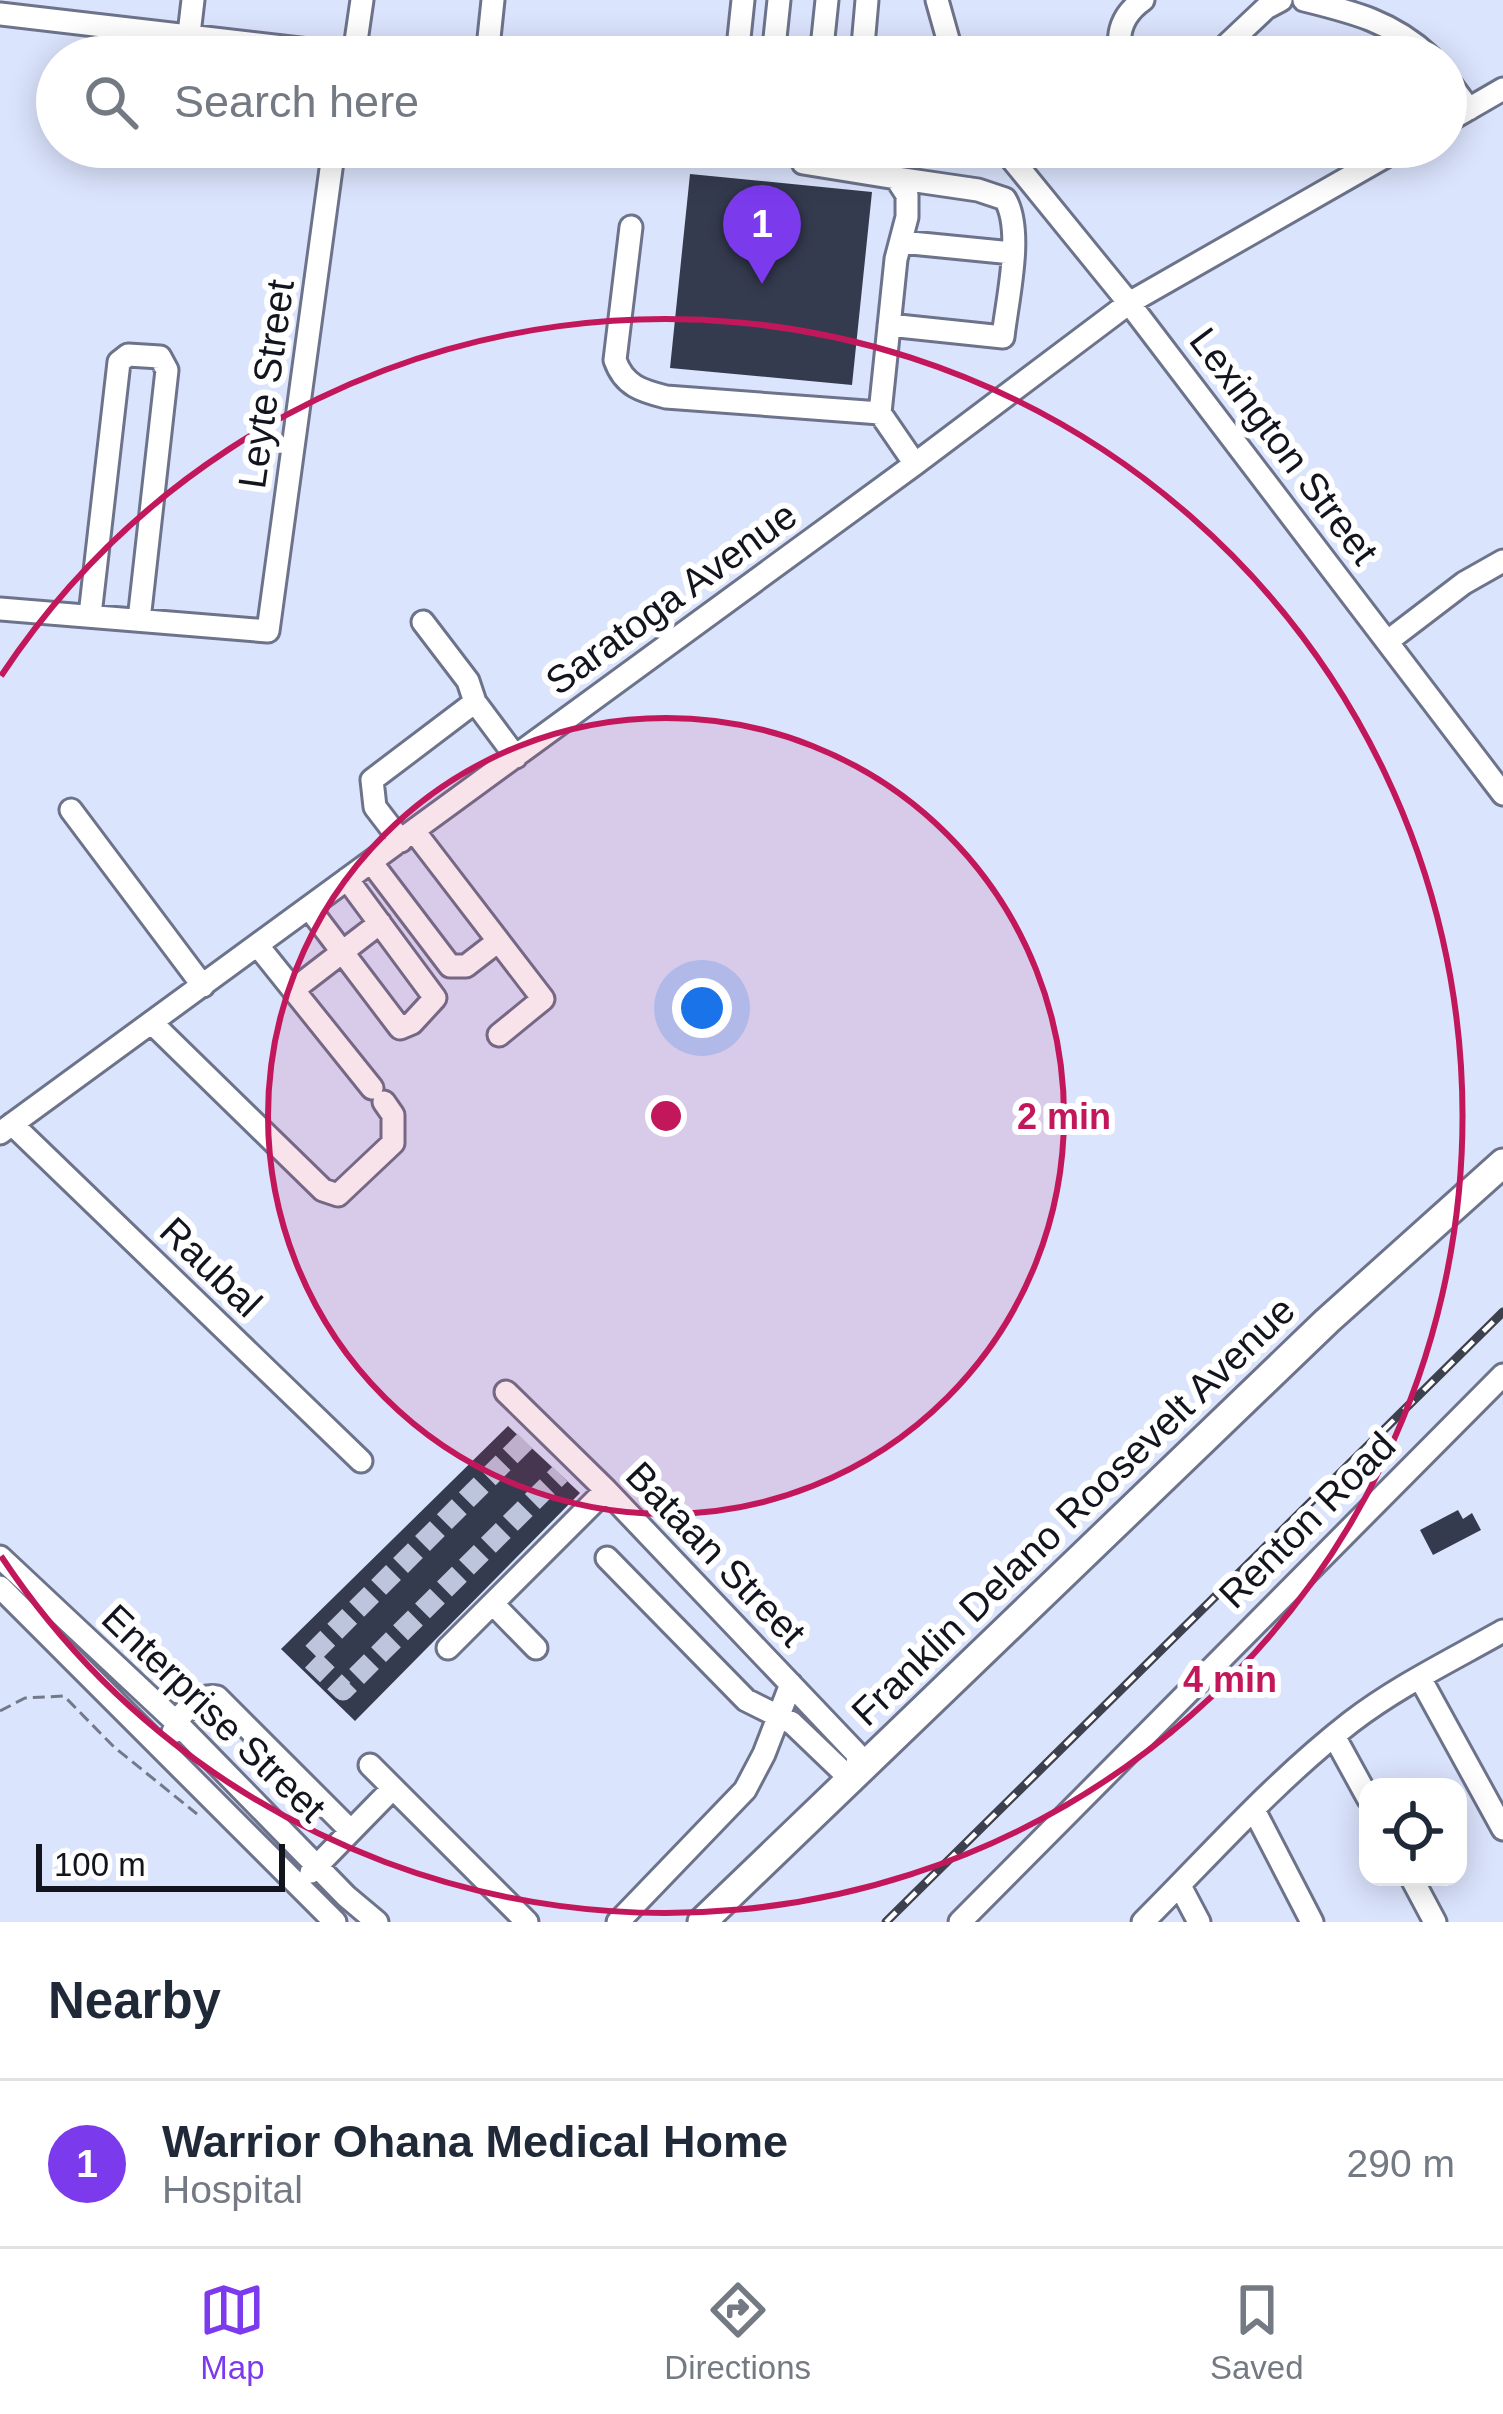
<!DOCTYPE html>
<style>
body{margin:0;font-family:Arial,sans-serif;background:#f6f6f7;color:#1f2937}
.controls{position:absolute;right:36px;bottom:36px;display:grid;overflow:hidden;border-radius:24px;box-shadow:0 6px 30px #0003}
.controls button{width:108px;height:108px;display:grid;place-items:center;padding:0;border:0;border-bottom:3px solid #e0e1e3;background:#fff;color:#1f2937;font:60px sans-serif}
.scale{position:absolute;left:36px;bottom:30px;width:249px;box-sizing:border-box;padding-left:12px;border:6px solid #13151e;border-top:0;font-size:33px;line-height:42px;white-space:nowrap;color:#13151e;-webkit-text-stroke:9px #fff;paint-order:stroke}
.you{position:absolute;left:702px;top:1008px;width:42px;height:42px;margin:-30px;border:9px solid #fff;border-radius:50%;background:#1a73e8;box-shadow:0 0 0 18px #1a73e833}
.badge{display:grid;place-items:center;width:78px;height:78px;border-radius:50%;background:#7c3aed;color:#fff;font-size:39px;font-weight:700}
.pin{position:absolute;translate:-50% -99px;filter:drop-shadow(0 3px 6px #0008)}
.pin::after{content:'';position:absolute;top:63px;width:42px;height:36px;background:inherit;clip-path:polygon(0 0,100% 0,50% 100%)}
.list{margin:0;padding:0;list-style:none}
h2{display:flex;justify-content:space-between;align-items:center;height:156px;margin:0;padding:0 48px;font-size:51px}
h2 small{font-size:39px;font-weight:400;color:#747a83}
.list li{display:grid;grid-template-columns:78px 1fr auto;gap:36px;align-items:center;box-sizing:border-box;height:168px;padding:0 48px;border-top:3px solid #e0e1e3}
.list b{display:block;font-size:45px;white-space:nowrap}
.list p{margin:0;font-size:39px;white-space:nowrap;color:#747a83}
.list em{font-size:39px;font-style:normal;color:#747a83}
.icon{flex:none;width:66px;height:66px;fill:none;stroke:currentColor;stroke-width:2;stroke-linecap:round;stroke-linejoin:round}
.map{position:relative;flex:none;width:1503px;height:1922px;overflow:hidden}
.search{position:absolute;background:#fff;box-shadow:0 6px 30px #0003;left:36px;right:36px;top:36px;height:132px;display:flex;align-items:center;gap:30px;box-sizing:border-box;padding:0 42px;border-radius:66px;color:#747a83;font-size:45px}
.sheet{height:324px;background:#fff}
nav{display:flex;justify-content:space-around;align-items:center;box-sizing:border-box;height:168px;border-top:3px solid #e0e1e3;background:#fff;font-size:33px;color:#747a83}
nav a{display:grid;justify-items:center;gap:6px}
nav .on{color:#7c3aed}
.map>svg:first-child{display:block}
.building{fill:#353b4f}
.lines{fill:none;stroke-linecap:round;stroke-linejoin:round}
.minor-tunnel{stroke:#bdc5dc;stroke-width:21;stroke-dasharray:21 10;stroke-linecap:butt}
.minor-casing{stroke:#6c738a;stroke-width:27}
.major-casing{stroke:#6c738a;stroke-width:33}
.path{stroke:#74798a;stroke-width:3;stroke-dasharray:12 6;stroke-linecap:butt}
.minor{stroke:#fff;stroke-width:21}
.major{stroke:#fff;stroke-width:27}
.rail-casing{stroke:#3d404d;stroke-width:9}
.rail{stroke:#fff;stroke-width:4.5;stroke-dasharray:14;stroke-linecap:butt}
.ring{fill:none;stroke:#c2185b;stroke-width:6}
.labels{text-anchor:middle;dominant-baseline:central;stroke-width:12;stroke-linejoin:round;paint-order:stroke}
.street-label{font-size:39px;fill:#13151e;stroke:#fff}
.centre{fill:#c2185b;stroke:#fff;stroke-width:6}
.ring-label{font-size:36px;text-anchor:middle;font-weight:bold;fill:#c2185b;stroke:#fff;stroke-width:12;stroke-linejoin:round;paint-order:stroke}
</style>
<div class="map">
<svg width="1503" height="1922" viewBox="0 0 1503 1922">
<rect width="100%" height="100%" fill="#dbe4fd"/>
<!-- building -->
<path class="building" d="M690,174L872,192L852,385L670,368Z
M508,1426L580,1493L355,1721L281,1649Z
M1458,1510L1463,1519L1472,1513L1481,1530L1433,1555L1420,1530Z"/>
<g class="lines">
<!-- minor-tunnel -->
<path class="minor-tunnel" d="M525,1441L309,1657L343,1690L560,1474"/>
<defs>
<path id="minor" d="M937,0L953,57
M1304,0C1353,12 1393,22 1430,57
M0,14L369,57
M189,34L193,0
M354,55L362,0
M487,57L493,0
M737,57L743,0
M773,57L779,0
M821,57L827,0
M862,57L867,0
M1122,57C1115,33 1123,14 1143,0
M1214,57L1266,8L1281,0
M1446,78L1469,109
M1446,122L1503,89
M804,147L803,163L896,178L907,195V217L896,259L880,413
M1002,147L1129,303L1503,794
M631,227L615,360C624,386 642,391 666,397L880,413L915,464
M901,242L1012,253
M889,325L1003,337C1007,300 1024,231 1005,199L978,190L896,178
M0,609L268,631L334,147
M90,615L119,362L128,355L160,357L167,370L139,620
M423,622L468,681L475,702
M1388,641L1464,583L1503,561
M71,810L203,986
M414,831L543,999L499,1035
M401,841L375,807L372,780L475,702L516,757
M371,862L450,966H466L497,942
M309,908L400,1028L412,1023L435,998L347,879
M258,946L372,1088
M293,990L380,923
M152,1023L323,1190L338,1195L393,1143V1115L384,1102
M12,1124L361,1461
M0,1133L915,464L1129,303L1402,147
M506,1392L606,1490L858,1755L856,1774L841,1770L792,1723L746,1700L607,1558
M0,1557L176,1722L346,1896L377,1922
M0,1587L335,1922
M493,1604L536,1648
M448,1648L606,1490
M1420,1678L1503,1829
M173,1732C178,1715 198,1693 217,1697L351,1831
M1334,1736L1368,1798
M370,1765L527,1922
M1254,1810L1312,1922
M311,1872L393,1788
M1411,1877L1435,1922
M1180,1886L1199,1922
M618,1922L745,1790L764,1754L791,1684
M960,1922L1503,1375
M1143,1922C1211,1854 1275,1781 1351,1722C1398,1686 1452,1660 1503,1631"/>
<path id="major" d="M702,1922L1327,1321L1503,1163"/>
</defs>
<!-- minor casing -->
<use href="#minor" class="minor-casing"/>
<!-- major casing -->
<use href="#major" class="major-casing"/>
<!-- path -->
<path class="path" d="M0,1711L25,1698L64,1696L114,1747L197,1814"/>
<!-- minor -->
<use href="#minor" class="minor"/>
<!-- major -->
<use href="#major" class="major"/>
<defs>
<path id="rail" d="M886,1922L1503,1312"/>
</defs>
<!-- rail casing -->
<use href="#rail" class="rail-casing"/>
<!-- rail -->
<use href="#rail" class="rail"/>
</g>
<!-- distance rings -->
<circle cx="666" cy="1116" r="398" fill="#c2185b" fill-opacity=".12"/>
<g class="ring">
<circle cx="666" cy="1116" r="398"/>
<path d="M1 676A797 797 0 1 1 1 1556"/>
</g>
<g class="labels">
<!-- street labels -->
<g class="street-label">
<text transform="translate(266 384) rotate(-82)">Leyte Street</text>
<text transform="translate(1284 446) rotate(53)">Lexington Street</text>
<text transform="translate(671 598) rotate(-36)">Saratoga Avenue</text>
<text transform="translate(211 1267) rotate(44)">Raubal</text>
<text transform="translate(1073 1511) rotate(-44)">Franklin Delano Roosevelt Avenue</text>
<text transform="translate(1307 1520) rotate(-45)">Renton Road</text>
<text transform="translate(716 1554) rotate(46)">Bataan Street</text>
<text transform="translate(214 1713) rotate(44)">Enterprise Street</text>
</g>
</g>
<circle cx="666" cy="1116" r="18" class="centre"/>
<g class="ring-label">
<text x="1064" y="1129">2 min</text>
<text x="1230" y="1692">4 min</text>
</g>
</svg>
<div class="controls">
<button><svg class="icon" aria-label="locate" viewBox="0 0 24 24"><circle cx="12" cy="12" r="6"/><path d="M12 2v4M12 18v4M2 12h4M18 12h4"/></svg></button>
</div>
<div class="scale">100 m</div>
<div class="you"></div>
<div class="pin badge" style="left:762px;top:284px">1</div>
<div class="search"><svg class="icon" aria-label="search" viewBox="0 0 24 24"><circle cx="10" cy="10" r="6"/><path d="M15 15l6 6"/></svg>Search here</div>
</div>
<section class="sheet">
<h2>Nearby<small></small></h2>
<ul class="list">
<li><span class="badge">1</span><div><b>Warrior Ohana Medical Home</b><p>Hospital</p></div><em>290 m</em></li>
</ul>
</section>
<nav>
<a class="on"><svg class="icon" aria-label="map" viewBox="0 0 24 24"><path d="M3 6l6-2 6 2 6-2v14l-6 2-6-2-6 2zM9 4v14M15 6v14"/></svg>Map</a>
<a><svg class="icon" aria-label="directions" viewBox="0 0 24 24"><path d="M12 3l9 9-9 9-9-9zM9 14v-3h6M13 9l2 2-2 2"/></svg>Directions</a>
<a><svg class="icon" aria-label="saved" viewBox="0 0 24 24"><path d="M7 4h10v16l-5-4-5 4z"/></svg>Saved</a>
</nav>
